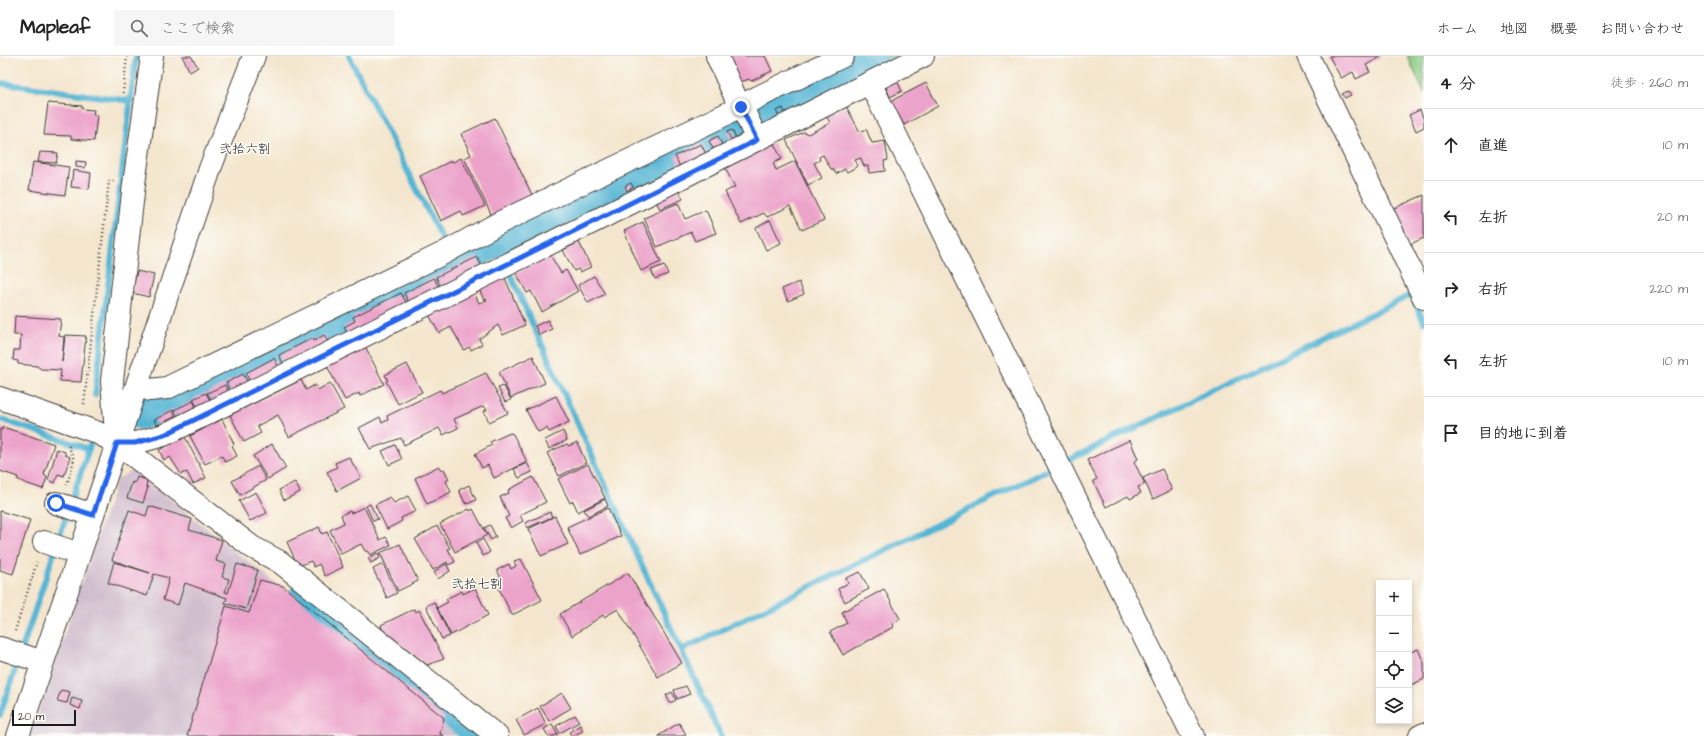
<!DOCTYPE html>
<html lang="ja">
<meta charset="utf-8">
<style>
body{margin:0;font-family:"Architects Daughter","Klee One",sans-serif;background:#f6f6f6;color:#222}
.controls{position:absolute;right:12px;bottom:12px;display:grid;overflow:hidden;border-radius:0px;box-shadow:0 2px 6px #0003}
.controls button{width:36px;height:36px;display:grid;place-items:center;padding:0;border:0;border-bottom:1px solid #e0e0e0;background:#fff;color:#222;font:20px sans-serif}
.scale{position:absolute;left:12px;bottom:10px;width:64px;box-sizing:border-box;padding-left:4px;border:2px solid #1c1c1c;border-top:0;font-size:11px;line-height:14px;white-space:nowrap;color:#1c1c1c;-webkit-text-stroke:3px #fdfcf7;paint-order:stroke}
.stop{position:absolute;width:12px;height:12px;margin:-9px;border:3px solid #2563eb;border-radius:50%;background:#fff}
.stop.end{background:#2563eb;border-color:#fff;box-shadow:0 1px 4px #0008}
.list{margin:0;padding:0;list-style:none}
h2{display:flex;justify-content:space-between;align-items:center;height:52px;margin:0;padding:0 16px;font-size:17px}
h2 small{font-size:13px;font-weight:400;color:#767676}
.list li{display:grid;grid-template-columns:26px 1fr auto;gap:12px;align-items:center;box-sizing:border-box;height:72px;padding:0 16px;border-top:1px solid #e0e0e0}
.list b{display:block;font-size:15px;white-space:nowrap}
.list em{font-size:13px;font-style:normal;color:#767676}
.icon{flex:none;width:22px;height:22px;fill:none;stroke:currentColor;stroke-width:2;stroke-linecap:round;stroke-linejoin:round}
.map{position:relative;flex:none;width:1424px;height:680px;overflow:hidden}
header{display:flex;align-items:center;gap:24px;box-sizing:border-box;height:56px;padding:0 20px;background:#fff;border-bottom:1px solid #e0e0e0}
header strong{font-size:19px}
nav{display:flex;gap:22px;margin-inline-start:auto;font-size:14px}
.search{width:280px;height:36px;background:#f6f6f6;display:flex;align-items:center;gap:10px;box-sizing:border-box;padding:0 14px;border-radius:0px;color:#767676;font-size:15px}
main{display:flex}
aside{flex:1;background:#fff}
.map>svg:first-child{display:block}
.industrial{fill:#d0bdcd}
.green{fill:#87cb84;stroke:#527450}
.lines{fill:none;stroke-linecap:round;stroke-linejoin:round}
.stream{stroke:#55b5d4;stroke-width:6}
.canal{stroke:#55b5d4;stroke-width:23}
.river{stroke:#55b5d4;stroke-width:39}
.building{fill:#eca3ca}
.minor-casing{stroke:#3c3a37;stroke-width:24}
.path{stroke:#3c3a37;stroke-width:2.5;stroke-dasharray:1 3;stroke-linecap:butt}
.minor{stroke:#fff;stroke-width:22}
.route{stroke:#2563eb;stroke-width:5}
.labels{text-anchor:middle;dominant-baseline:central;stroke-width:3;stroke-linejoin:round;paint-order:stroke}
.neighbourhood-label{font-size:13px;fill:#1c1c1c;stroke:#fdfcf7}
</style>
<header>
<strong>Mapleaf</strong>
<div class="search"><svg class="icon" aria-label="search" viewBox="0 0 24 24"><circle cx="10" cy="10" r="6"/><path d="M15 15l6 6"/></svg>ここで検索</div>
<nav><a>ホーム</a><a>地図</a><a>概要</a><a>お問い合わせ</a></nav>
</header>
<main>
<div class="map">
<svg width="1424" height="680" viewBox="0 0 1424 680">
<rect width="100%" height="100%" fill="#fdfcf7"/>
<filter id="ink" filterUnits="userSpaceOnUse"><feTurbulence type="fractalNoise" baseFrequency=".025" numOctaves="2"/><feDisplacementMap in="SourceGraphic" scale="8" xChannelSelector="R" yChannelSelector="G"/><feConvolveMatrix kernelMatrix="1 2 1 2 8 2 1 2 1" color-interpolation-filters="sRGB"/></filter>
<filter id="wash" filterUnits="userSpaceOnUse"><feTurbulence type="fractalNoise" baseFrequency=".012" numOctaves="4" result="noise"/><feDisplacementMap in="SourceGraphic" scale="16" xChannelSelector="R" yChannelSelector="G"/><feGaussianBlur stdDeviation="0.9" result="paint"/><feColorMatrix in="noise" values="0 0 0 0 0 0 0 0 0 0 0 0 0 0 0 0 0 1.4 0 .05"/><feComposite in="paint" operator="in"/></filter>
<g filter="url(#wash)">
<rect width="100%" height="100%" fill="#f4e6ce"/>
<!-- industrial -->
<path class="industrial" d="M134,414L465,680H30L117,423Z"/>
<!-- green -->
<path class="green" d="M885,0H913L804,54L798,44Z
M1407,0H1424V37Z"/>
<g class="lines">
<!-- stream -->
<path class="stream" d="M349,0L446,191
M851,9L853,15
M0,27L131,45
M491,185L495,191
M510,218L632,488L721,680
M1413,242L1424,266
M95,339L136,0
M0,363L89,393
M681,594L1052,412L1417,236
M0,659L90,389"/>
<!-- canal -->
<path class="canal" d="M301,538L476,680"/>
<!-- river -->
<path class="river" d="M141,354L173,344L500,180L869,0"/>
</g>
<g id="blocks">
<!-- building -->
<path class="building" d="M182,0H191L198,11L190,16Z
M733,0H765L772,15L751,25L749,23L738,27L727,3Z
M1329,0H1383L1366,9L1370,16L1356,23L1353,16L1341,22Z
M897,25L902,35L890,41L886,31Z
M926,27L938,50L904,69L891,45Z
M1348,35L1351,39L1345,42L1342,38Z
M48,47L82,50V53L94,54L93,59H97L94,85L71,83V80L44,79Z
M846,50L860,76L866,73L872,87L885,85L888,104L884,105L885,115L869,117L868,110H864L861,102L855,104L858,110L847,116L845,113L836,118L833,113H831L823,99L819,101L820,104L814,107L822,122L808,129L786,84L804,76L808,78L830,67L826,59Z
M783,52L787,61L781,64L776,55Z
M1420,54L1424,64V71L1416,75L1409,59Z
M495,62L534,143L493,162L464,102L471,99L461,78Z
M732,74L737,84L733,87L727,76Z
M718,80L723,91L715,96L709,85Z
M773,86L782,103L773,107L776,114L795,105L824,164L802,174L790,150L767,161L764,157L741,168L725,136L735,131L724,110Z
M701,88L707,100L681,113L675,100Z
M40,96L58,97L56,107L38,106Z
M461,102L485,150L463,160L461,155L441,165L420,120L451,105L453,106Z
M76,105L86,106L85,112L76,111Z
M33,106L69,111L65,139L29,134Z
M73,114L91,117L89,133L71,131Z
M631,127L633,131L627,135L625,130Z
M678,134L683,143L660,153L655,144Z
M1424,139V182L1408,189L1392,153Z
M678,147L685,163L706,154L716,177L695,185L691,176L657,191L644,162Z
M770,164L781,187L766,194L756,172Z
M643,166L661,206L641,215L624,175Z
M579,186L591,211L580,216L578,213L574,215L563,194Z
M550,199L561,217L566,214L578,235L542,256L531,235L527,237L516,217Z
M477,201L483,212L442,233L436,221Z
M664,209L668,218L655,223L651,214Z
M137,215L154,219L149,241L132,237Z
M504,220L525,269L503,279L498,269L479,283L482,288L471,294L469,291L464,294L451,271L439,277L429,259L474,236L479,247L487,244L483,242L479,233Z
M594,220L605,238L588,247L578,229Z
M434,222L440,234L410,249L404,237Z
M799,226L804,238L788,245L782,233Z
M401,237L408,250L348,279L344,271L355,265L353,261Z
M15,260L61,263L59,280L64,281L62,306L65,279L86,280L81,326L60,325L61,314L41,313L37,310L18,308V305L13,304L14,294H20L21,279H14Z
M548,264L552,273L539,279L535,270Z
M324,279L329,288L285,311L279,299L313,282L314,285Z
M365,290L384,328L360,340L359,337L345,344L327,310Z
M533,300L545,327L511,342L499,316Z
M274,302L280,314L251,329L246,317Z
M407,308L422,336L398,348L386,325L388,324L385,319Z
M486,317L508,357L489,366L484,355L487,354L484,350L454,363L458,372L443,379L439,372L404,389L401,382L370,393L359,372L380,361L382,367L388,364L387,360L440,334L442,337Z
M243,318L250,329L232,338L226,327Z
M301,324L306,334L315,329L318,334L330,327L344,353L289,381L278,359L257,370L261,377L244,386L230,359Z
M225,329L230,339L213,347L207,337Z
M504,330L511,344L505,346L498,332Z
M206,337L212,348L199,355L193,343Z
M556,340L569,366L549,376L547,372L538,376L526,354Z
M193,345L198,354L179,363L174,354Z
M173,354L176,364L157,369L154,364Z
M222,363L234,388L232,390L237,400L225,406L222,400L205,408L190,380Z
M3,371L54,388L44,419L47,421L43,433L25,427L17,423L18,421L0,415V373L2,374Z
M563,375L567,384L549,393L545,384Z
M510,377L513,378L527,406L494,422L488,409L482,412L475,398L492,389L490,386Z
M185,381L206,422L193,428L187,416L181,418L170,401L164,404L159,394Z
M1130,384L1138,403L1134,406L1145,428L1138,431L1141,437L1130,443L1128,440L1106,451L1093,425L1097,423L1087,404Z
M577,386L586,407L559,420L547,397L567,388L569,390Z
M272,388L286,412L268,423L253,400Z
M395,389L402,403L389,409L382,395Z
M57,393L65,396V399L70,401L64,420L58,418L55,427L48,424Z
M349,401L361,422L337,435L327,416L337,411L335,407Z
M527,407L532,416L519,422L514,413Z
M588,408L605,442L578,456L573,445L570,447L558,423Z
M258,410L266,424L240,439L232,425Z
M439,410L441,415L444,413L449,423L446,425L451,436L427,448L415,422Z
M1162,413L1172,434L1153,443L1143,422Z
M137,421L147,424L146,431H148L143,447L127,442L132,426L135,427Z
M533,421L546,446L520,459L523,465L511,472L505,462L509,460L500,441L509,437L508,434Z
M295,426L300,436L284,444L279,434Z
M469,429L476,444L467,448L466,446L465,447L459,434Z
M256,436L267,457L250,465L239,445Z
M408,440L416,455L401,462L402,465L387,473L375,449L390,441L394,447Z
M605,443L608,450L588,460L584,454Z
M370,448L378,463L373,465L366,450Z
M149,450L192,463L189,474L222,484L216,505L226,508L222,521L229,523L225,536L228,537L237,508L258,514L246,553L225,547L227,542L185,527L178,549L163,544L169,522L154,518L147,540L108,527L114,506L150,517L112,504L129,454L146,460Z
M364,451L380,484L386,481L391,489L370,499L367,495H365L361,488L341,498L330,474L344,467L341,459L350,455L351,457Z
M608,452L621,480L580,499L567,471Z
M469,453L470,455L473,453L487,479L455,496L440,468Z
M0,455L30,464L13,518L0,514Z
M550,456L552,461L527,472L525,467Z
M555,460L568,488L541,500L528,473Z
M490,469L496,481L491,484L484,472Z
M437,470L450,492L448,493L455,506L448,509L447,506L433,514L415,483Z
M319,471L322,478L327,476L343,511L325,520L319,508L314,511L311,505L298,510L287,486Z
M483,483L490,496L483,500L476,487Z
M400,488L418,525L398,535L380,497Z
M378,497L380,502L371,507L368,502Z
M521,503L542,544L512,559L495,525L501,522L497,514L509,508L511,513L516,510L514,505Z
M383,508L397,537L387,542L373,513Z
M446,508L450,515L438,523L434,516Z
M860,516L869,533L845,546L838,533L848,527L846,522Z
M628,517L682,607L658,621L618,553L604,561L603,559L572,580L560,558Z
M260,524L283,530L444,662L440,678L444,680H187L226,550L249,557Z
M475,532L488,559L451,579L437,552L448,546L446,543L462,535L463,538Z
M884,533L900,563L892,568L893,571L843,599L830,576L847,567L842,556Z
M434,546L450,580L442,583L426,550Z
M414,553L416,556L419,554L444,603L427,609L382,573L381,569Z
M1418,593L1424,607V623L1409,630V597Z
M686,630L690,638L677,643L674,634Z
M61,634L70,636L67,647L57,645Z
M672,636L676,644L670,647L666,639Z
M562,637L571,652L549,665L540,650Z
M72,642L82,645L80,653L70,649Z
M538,652L546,668L524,679L516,664Z
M575,659L579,666L560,677L556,670Z
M679,667L686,678L682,680H658Z
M552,668L558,678L554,680H548L544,673Z
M580,669L583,675L572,680L569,676Z"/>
</g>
</g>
<g filter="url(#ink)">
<use href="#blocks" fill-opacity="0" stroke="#3c3a37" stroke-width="1"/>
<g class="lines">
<defs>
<path id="minor" d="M717,0L738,47L744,55L757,84
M1308,0L1424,242
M870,27L1193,680
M150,334L167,332L444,197L501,166L741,51L752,44L843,0
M0,342L96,376L117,387L252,491L280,506L497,680
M116,378L112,325L134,128L152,0
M117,387H135L164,379L601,162L923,0
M56,447L93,459
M44,486L79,498
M0,592L43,606
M18,680L211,110L254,0
M1420,680L1424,678"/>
</defs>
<!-- minor casing -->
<use href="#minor" class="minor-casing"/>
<!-- path -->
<path class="path" d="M123,37L127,0
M84,348L109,125H114
M67,429L74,404L68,388
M15,575L37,506"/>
<!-- minor -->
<use href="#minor" class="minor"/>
</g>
</g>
<g class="lines" filter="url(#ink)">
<!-- route -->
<path class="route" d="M56,447L93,459L117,387H135L164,379L757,84L741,51"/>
</g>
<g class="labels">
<!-- neighbourhood labels -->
<g class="neighbourhood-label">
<text x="245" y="93">弐拾六割</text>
<text x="477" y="528">弐拾七割</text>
</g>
</g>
</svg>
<div class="controls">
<button>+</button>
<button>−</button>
<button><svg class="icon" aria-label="locate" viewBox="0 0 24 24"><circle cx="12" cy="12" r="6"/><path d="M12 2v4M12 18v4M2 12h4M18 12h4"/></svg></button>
<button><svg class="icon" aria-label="layers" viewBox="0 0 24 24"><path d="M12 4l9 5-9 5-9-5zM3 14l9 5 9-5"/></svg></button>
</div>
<div class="scale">20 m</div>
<div class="stop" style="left:56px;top:447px"></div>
<div class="stop end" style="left:741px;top:51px"></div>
</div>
<aside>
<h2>4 分<small>徒歩 · 260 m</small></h2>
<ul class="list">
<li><svg class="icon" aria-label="ahead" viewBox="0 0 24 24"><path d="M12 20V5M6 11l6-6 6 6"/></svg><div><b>直進</b></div><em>10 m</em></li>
<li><svg class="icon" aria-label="left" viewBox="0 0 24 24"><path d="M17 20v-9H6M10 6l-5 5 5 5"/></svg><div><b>左折</b></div><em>20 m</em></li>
<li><svg class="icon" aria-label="right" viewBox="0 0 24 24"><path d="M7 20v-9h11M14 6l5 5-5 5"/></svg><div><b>右折</b></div><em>220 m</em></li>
<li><svg class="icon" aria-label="left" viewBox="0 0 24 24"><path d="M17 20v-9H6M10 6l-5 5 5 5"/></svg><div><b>左折</b></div><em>10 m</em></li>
<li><svg class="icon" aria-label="arrive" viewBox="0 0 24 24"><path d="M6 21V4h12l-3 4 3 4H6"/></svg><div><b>目的地に到着</b></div></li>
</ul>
</aside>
</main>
